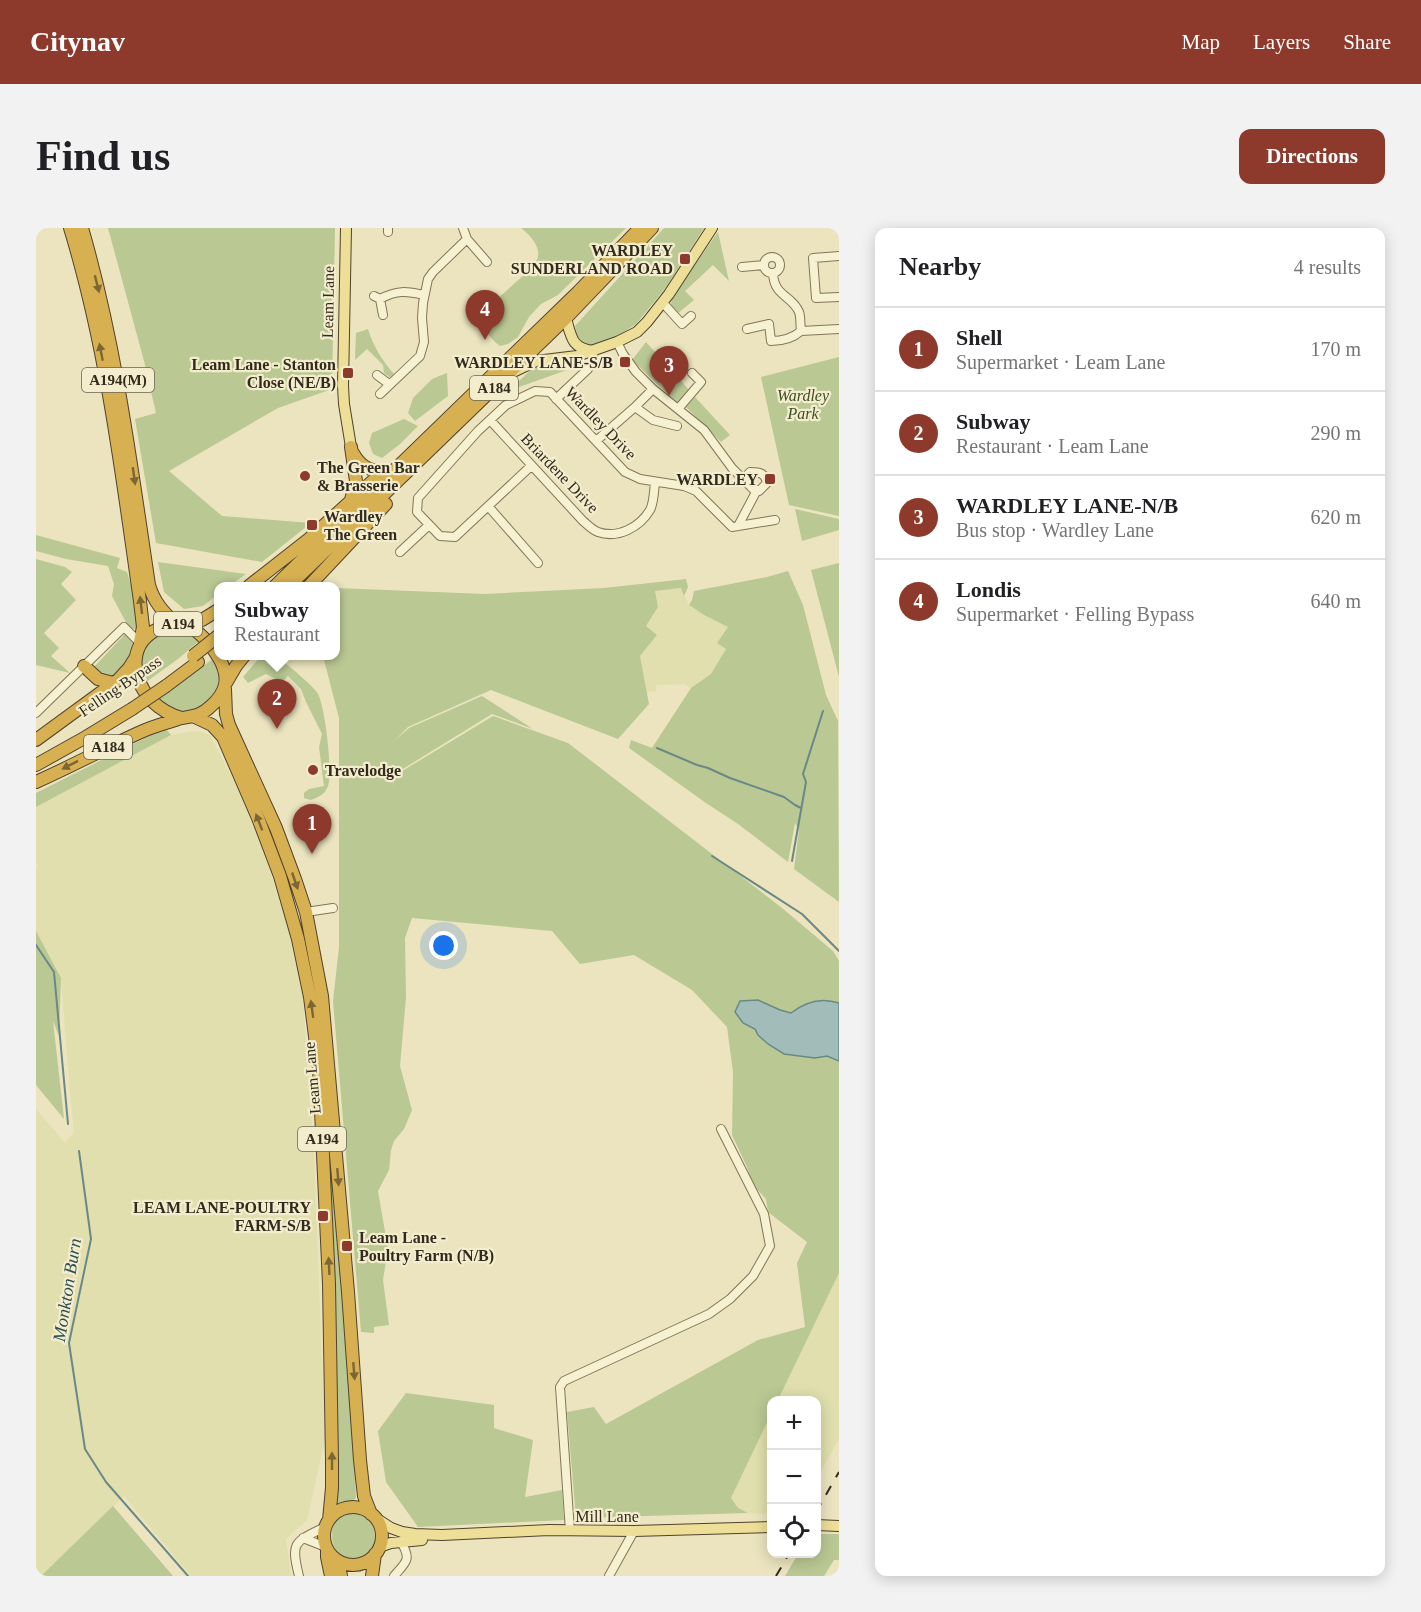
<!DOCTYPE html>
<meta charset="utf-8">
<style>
body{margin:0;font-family:"Times New Roman",serif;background:#f2f2f2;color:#202124}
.controls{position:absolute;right:18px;bottom:18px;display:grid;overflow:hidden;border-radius:12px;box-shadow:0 3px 15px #0003}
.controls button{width:54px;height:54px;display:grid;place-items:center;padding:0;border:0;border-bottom:2px solid #e0e0e0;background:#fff;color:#202124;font:30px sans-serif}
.you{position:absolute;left:408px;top:718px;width:21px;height:21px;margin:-15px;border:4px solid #fff;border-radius:50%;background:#1a73e8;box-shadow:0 0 0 9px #1a73e833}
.badge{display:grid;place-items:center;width:39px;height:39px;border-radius:50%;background:#8d3a2c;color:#fff;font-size:20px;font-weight:700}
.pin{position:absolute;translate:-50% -50px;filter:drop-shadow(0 2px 3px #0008)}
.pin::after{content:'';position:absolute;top:32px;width:21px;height:18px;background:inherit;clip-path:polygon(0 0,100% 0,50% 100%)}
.popup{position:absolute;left:178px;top:354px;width:126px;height:78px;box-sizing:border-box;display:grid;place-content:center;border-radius:12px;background:#fff;filter:drop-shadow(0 2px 4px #0005);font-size:20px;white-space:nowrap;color:#757577}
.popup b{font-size:22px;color:#202124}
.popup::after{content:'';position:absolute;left:50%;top:100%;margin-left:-12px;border:12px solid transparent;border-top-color:#fff}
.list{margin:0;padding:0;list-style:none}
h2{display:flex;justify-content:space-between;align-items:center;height:78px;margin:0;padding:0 24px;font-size:26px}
h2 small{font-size:20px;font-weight:400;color:#757577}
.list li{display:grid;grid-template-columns:39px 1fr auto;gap:18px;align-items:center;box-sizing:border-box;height:84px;padding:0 24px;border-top:2px solid #e0e0e0}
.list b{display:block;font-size:22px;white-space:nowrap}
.list p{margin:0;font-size:20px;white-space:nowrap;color:#757577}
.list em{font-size:20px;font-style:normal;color:#757577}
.icon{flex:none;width:33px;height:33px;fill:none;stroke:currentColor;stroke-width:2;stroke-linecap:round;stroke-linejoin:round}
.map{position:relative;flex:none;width:803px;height:1348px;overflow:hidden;border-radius:12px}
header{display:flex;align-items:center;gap:36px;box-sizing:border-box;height:84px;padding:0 30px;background:#8d3a2c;color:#fff}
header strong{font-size:28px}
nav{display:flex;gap:33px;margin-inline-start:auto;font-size:21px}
.intro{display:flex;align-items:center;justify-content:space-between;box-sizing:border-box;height:144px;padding:0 36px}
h1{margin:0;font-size:42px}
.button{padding:15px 27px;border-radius:12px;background:#8d3a2c;color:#fff;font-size:21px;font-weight:700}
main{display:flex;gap:36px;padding:0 36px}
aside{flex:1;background:#fff;border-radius:12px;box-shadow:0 3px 15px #0003}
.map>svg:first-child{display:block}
.farmland{fill:#e0dfad}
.green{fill:#bac894}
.water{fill:#a2bdb9;stroke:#6a8986;stroke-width:1.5}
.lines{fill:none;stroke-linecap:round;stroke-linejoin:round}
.stream{stroke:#6a8986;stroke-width:2}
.minor-casing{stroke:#827558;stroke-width:10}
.major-casing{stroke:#50422d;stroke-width:12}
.highway-casing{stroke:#50422d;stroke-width:14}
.minor{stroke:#f6f1d1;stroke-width:8}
.major{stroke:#eddf97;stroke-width:10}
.highway{stroke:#d7b052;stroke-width:12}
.rail{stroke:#322a1c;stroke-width:2;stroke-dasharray:10 10;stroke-linecap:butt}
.highway-bridge-casing{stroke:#50422d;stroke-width:14;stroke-linecap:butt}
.highway-bridge{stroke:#d7b052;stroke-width:12}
.oneway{fill:#7c6634}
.poi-dot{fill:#8d3a2c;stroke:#f3edce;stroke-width:2}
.labels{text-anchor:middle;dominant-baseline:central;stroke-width:4.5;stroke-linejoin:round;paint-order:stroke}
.shield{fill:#f3edce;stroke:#6c6451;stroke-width:1.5}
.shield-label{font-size:15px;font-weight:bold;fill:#322a1c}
.poi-label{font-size:16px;font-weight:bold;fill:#322a1c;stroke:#f3edce;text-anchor:end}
.street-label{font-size:16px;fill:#322a1c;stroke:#f3edce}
.park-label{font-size:16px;font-style:italic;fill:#3d4e24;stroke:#f3edce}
.water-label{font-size:18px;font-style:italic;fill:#2c4e51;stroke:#f3edce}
</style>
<header>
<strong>Citynav</strong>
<nav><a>Map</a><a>Layers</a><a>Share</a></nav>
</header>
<div class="intro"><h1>Find us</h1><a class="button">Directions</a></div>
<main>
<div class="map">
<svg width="803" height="1348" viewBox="0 0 803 1348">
<rect width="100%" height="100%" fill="#ebe4bf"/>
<!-- farmland -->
<path class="farmland" d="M645,360L653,377L668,387L692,399L681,415L690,421L676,446L655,460L649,456L620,457V463L611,464L604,428L621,407L610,398L622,379L619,363Z
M158,503L166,504L174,507L205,567L232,637L251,696L267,771L278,927L289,1211L271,1292L250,1311L255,1348H155L88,1268L5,1348H0V881L29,915L38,904L34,865L25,750L0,703V640L2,638L0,635V579L135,507Z
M803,1045V1211L781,1250L780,1172H742Z
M735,1186V1286L712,1285L702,1280L695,1270Z"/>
<!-- green -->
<path class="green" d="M72,0H299L296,161L242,180L133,243L186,288L275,295L226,334L120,315L99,191L120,185L108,133Z
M485,0H590L522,67L505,76L493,89L482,109L472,116L464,118L459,114L439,91L498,38C498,37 502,30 502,29C504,17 493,6 485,0Z
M628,0H668L631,58L600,96L580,109L552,118C544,112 540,108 539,98Z
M682,4L693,53L677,37L649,63L658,72L641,86C634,79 634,77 637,68Z
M332,101C337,118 347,134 359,147L355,150L348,145L347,137L331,121L319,132L320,105Z
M610,114L654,163L642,176L596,132Z
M803,129V288L753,277L725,149Z
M512,137L523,138L531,142L472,163L496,141Z
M411,145L412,168L379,193L372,185L377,170L396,151Z
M659,169L694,207L685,214L650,179Z
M368,191L382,198L364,216L346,230L337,226L333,215L336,205Z
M759,281L803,291V302L766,313Z
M0,307L84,330L81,340L91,344C95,358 107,388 100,401L93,400L76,368L78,356L72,338L30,331L0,323Z
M0,331L29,339L36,344L25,356L40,372L8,405L23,420L15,428L34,445L0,437Z
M122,334L210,346L193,358H182V366L167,378L148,381L128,364Z
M803,335V449L775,342Z
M752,343L767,377L790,467L802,493L803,674L758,641L763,602L759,595L752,634L702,596L670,575L593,520L595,512L616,520L655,460L675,446L690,421L681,415L692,399L668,387L653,377L656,372L658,363L731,349Z
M650,351L652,359L648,368L645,360L619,363L622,379L610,398L621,407L604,428L613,476L582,511L455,462L372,499L358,513L373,500L446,468L497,501L456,486L357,547V559L358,548L457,488L532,515L746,680L797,723L803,733V1045L742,1172H736L735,1186L695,1270L702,1280L712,1285L540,1290L531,1184L558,1179L570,1196L722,1112L769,1099L761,1035L771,1014L732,984L730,971L716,956L711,939L696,907L697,844L691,799L656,762L598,727L544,736L516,703L376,690L369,710L370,769L364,838L376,882L368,901L358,913L355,922L353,942L342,963L352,1021L347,1052L353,1097L338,1099V1105L325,1104L297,773L303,719V490L287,428H300V360L449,366L568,360Z
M140,401L152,404L163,413L142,431L110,454C98,425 111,407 140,401Z
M89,406L94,409C96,412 97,414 97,418C96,427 81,452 71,450C67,449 61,445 58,443V439Z
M225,428H241C249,435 279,459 282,466C289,479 297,545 292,558C289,566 283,569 275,572L268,570V565L273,561L288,558L283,519L286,506L270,474L265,461L252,448L246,454L230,446L212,455L207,449Z
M178,430C198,472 148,502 123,470Z
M129,500L135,507L0,579V565Z
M0,703L25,750L23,808L17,793L28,891L0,857Z
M289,849L315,1150L320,1270L318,1272L300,1278Z
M370,1165L458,1177V1200L497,1212L489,1269L526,1262L528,1292L382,1299L350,1254L342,1203Z
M77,1278L137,1348H5Z
M314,1283C344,1283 347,1326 322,1332C296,1338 283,1292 314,1283Z
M781,1306H803V1332H798L788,1348H749L762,1326H780Z"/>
<!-- water -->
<path class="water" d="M722,772L744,782L755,785C769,774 785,769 803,775V833L791,828L779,830L748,826L732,816L722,807L719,801L707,795L699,784L704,773Z"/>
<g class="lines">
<!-- stream -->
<path class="stream" d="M621,520L661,537L672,540L694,550L748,569L759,577L765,580
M676,628L766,686L803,723
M756,633L770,554L767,546L787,483
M0,717L18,744L32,896
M43,923L55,1011L33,1115L49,1221L70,1254L152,1348"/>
<defs>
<path id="minor" d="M427,0L431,11L451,34
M352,4V0
M803,28L777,30L780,70L803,69
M728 37a8 8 0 1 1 16 0a8 8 0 1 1-16 0Z
M706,39L728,37
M737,45C738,69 756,67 763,84C765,89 764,97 765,103
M338,68L344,71C361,62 370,63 388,67
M344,71L347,87
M627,75L646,96L655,88
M711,101L733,96L735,113C745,113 757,110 765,103L803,101
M581,114L587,126L600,144L617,161L668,202L696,240L720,264L702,298
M341,147L353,156
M344,166L384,128L388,114L386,90L387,75L392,51L397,44L431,11
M520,171L552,141
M599,179L617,192L641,198
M642,181L665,154L656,145
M454,192L547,293C552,297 556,302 562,304C582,311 604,299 614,282C618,275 618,262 619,254
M560,213L599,179L617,161
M495,238L419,309L404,308L381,284L382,270L442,203L470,177L499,163L514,164L589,244L604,251L648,258L660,263L696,299L739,292
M707,252L714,244C724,244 729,245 731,255L723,263L716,260
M452,278L502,335
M364,324L393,297
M0,485L88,399L104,415
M270,684L297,680
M534,1303L524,1159L528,1153L673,1086L694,1071L717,1048L734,1018L728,986L685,901
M267,1310L290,1319
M263,1348C254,1313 259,1314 289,1299
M358,1348C370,1334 376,1332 365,1314
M573,1348L598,1303"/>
<path id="major" d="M310,0L307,158L308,176L315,219
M530,90C535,109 536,121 558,123
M477,144L500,133L541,128L581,114L601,104L611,94L633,66L676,0
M338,1289L355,1300L366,1304L379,1306L406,1307L513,1302L598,1303L736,1299
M780,1297L803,1298
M343,1319L355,1315L386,1312"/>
<path id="highway" d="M34,0C71,121 86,248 104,373L107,399L104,414
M46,0C80,117 95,237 113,357C118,374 127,384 140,396
M315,219L320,253L315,272
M317,225C324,238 332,242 347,244
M213,358L273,311L339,251
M239,358L542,64L604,0
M253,358L530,90L616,0
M273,358L350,276
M146,396L166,392L182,382
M48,438L62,451L77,455
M190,455L200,438L208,428
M130,458L162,434
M189,461L190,486L193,497L240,600L259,651L270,684L286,768L312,1064L324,1232L328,1268L335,1286
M159,489L176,497L187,509L222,590L244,648L262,711L274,769L283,840L293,1056L296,1232V1260L293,1292
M0,512L82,452L93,440L100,429
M0,537L50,509L96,481
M0,554C36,538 71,519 107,503C118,498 130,495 142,491C155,488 164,489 175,478C191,464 194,449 183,430C175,417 162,400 146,396C139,394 131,397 124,400C92,414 94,448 115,472C124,481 133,487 146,490
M288 1308a29 29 0 1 1 58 0a29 29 0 1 1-58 0Z
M291,1321V1329L295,1348
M302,1333L305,1348
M336,1348L339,1326"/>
</defs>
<!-- minor casing -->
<use href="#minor" class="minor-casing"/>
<!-- major casing -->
<use href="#major" class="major-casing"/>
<!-- highway casing -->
<use href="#highway" class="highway-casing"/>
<!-- minor -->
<use href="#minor" class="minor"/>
<!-- major -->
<use href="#major" class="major"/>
<!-- highway -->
<use href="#highway" class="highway"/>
<!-- rail -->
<path class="rail" d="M780,1284L803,1244
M740,1348L753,1326"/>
<defs>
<path id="highway-bridge" d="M157,428L182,408
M96,481L130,458"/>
</defs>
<!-- highway-bridge casing -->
<use href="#highway-bridge" class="highway-bridge-casing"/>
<!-- highway-bridge -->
<use href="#highway-bridge" class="highway-bridge"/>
</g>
<!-- one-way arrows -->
<defs><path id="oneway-solid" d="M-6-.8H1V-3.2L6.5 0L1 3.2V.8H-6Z" transform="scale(1.5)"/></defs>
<g class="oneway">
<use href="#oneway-solid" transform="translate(61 56) rotate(76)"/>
<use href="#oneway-solid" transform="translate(65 124) rotate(-101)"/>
<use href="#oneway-solid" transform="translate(98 248) rotate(82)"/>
<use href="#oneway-solid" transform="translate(105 377) rotate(-97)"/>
<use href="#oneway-solid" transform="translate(34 537) rotate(153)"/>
<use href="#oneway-solid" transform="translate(223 594) rotate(-111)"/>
<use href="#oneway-solid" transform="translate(259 653) rotate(71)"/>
<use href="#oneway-solid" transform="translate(276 781) rotate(-98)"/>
<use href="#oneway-solid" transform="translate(302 949) rotate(85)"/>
<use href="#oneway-solid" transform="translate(293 1038) rotate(-93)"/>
<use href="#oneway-solid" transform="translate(318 1143) rotate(85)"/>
<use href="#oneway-solid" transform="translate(296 1233) rotate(-90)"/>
</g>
<!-- markers -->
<g class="poi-dot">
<rect x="643" y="25" width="12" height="12" rx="3"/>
<rect x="583" y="128" width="12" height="12" rx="3"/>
<rect x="306" y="139" width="12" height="12" rx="3"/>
<circle cx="269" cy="248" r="6"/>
<rect x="728" y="245" width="12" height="12" rx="3"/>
<rect x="270" y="291" width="12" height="12" rx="3"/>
<circle cx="277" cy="542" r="6"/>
<rect x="281" y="982" width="12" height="12" rx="3"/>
<rect x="305" y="1012" width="12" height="12" rx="3"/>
</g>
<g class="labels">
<!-- shield labels -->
<g class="shield">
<rect x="46" y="140" width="72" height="24" rx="4.5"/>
<rect x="434" y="148" width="48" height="24" rx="4.5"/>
<rect x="118" y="384" width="48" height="24" rx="4.5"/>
<rect x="48" y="507" width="48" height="24" rx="4.5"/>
<rect x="262" y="899" width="48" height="24" rx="4.5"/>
</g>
<g class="shield-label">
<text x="82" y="152">A194(M)</text>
<text x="458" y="160">A184</text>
<text x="142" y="396">A194</text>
<text x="72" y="519">A184</text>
<text x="286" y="911">A194</text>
</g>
<!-- poi labels -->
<g class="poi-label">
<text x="637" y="22">WARDLEY<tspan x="637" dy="18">SUNDERLAND ROAD</tspan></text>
<text x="577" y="134">WARDLEY LANE-S/B</text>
<text x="300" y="136">Leam Lane - Stanton<tspan x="300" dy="18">Close (NE/B)</tspan></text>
<text x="281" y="239" text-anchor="start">The Green Bar<tspan x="281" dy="18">&amp; Brasserie</tspan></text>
<text x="722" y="251">WARDLEY</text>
<text x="288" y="288" text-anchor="start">Wardley<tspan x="288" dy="18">The Green</tspan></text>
<text x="289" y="542" text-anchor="start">Travelodge</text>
<text x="275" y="979">LEAM LANE-POULTRY<tspan x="275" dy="18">FARM-S/B</tspan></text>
<text x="323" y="1009" text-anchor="start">Leam Lane -<tspan x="323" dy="18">Poultry Farm (N/B)</tspan></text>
</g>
<!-- street labels -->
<g class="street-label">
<text transform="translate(292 74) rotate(-89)">Leam Lane</text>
<text transform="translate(565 195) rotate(46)">Wardley Drive</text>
<text transform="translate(524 245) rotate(46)">Briardene Drive</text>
<text transform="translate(84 458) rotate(-34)">Felling Bypass</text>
<text transform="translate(276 850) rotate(-95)">Leam Lane</text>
<text x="571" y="1288">Mill Lane</text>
</g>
<!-- park labels -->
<g class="park-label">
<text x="767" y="167">Wardley<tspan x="767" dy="18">Park</tspan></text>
</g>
<!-- water labels -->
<g class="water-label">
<text transform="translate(31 1062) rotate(-81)">Monkton Burn</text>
</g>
</g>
</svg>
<div class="controls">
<button>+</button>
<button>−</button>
<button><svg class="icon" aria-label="locate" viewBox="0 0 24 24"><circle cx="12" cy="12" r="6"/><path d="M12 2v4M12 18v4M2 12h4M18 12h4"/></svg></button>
</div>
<div class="you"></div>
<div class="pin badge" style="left:276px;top:626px">1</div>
<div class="pin badge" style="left:241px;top:501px">2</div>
<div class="popup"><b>Subway</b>Restaurant</div>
<div class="pin badge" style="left:633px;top:168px">3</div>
<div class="pin badge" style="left:449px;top:112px">4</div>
</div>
<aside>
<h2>Nearby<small>4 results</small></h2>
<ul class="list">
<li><span class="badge">1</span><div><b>Shell</b><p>Supermarket · Leam Lane</p></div><em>170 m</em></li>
<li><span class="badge">2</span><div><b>Subway</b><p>Restaurant · Leam Lane</p></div><em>290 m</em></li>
<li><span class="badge">3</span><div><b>WARDLEY LANE-N/B</b><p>Bus stop · Wardley Lane</p></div><em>620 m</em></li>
<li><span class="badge">4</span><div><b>Londis</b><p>Supermarket · Felling Bypass</p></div><em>640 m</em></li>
</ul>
</aside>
</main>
